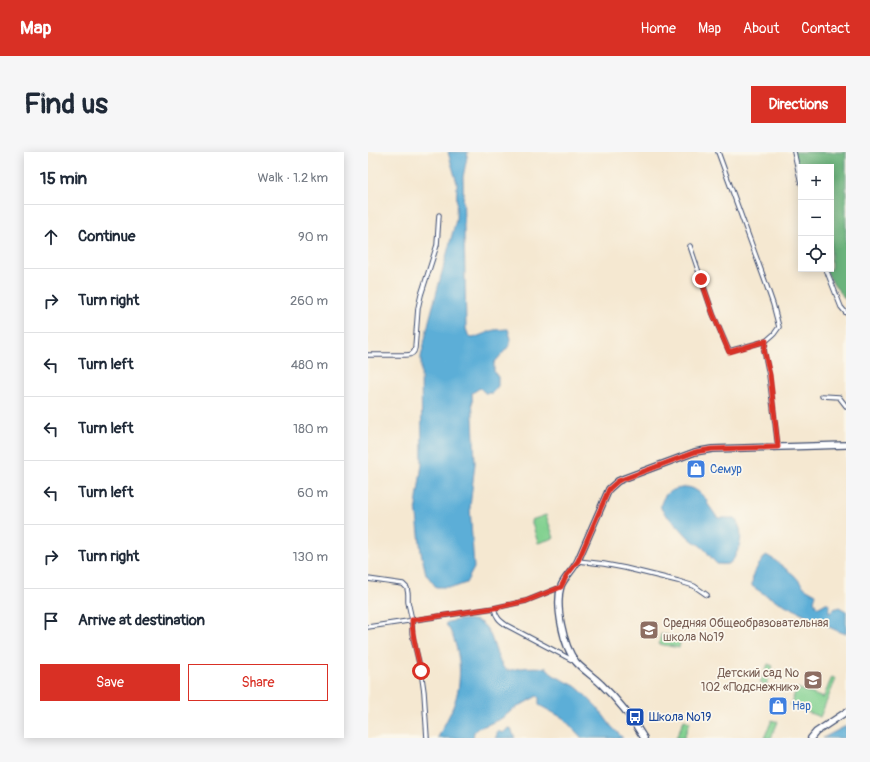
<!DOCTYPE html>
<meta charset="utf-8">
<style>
body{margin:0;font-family:Pangolin,sans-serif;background:#f6f6f7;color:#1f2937}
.controls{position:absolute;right:12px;top:12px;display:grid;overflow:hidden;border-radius:0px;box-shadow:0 2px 10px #0003}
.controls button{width:36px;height:36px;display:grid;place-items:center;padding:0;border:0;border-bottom:1px solid #e0e1e3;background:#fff;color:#1f2937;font:20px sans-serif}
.stop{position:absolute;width:12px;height:12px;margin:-9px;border:3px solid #d93025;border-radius:50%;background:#fff}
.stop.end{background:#d93025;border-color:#fff;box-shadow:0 1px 4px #0008}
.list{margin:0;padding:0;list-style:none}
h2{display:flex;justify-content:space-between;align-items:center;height:52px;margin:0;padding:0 16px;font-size:17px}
h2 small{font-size:13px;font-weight:400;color:#747a83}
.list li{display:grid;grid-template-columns:26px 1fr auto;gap:12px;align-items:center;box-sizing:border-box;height:64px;padding:0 16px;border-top:1px solid #e0e1e3}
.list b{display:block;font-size:15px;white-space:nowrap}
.list em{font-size:13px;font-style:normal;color:#747a83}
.actions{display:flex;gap:8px;padding:12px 16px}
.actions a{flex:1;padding:9px 0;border:1px solid #d93025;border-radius:0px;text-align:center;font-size:14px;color:#d93025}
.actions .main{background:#d93025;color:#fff}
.icon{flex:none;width:22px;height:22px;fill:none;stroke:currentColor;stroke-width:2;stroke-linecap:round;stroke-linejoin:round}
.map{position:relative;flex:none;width:478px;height:586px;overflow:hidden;border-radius:0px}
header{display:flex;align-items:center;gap:24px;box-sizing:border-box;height:56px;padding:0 20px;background:#d93025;color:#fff}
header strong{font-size:19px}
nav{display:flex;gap:22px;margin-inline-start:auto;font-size:14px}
.intro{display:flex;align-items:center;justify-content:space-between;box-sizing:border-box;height:96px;padding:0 24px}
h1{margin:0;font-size:28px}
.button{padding:10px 18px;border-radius:0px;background:#d93025;color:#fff;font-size:14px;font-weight:700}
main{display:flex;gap:24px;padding:0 24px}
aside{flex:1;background:#fff;border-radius:0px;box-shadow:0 2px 10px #0003}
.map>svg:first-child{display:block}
.green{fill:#83d191;stroke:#4f8078}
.forest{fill:#6ab37b;stroke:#42716c}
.water{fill:#5baed7;stroke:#3b6e9a}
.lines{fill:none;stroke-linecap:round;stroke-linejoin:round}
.street-casing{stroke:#3c4b6f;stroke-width:5.5}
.secondary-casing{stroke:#3c4b6f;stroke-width:8}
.street{stroke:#fff;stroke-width:3.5}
.secondary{stroke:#fff;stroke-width:5.5}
.route{stroke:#d93025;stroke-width:5}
.labels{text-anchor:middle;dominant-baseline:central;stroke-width:3.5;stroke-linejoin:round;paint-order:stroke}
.shop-label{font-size:12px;fill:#366cbe;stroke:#fbf7ec;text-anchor:start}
.education-label{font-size:12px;fill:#785e54;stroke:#fbf7ec;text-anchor:start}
.transit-label{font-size:12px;fill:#164399;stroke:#fbf7ec;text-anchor:start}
</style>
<header>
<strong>Map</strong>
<nav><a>Home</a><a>Map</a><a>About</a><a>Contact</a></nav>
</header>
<div class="intro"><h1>Find us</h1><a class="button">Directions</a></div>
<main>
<aside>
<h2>15 min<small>Walk · 1.2 km</small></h2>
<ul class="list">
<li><svg class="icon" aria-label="ahead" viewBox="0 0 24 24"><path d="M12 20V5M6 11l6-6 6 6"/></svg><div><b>Continue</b></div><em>90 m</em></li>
<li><svg class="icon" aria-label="right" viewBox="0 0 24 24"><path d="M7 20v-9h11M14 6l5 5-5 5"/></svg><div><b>Turn right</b></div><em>260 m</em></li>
<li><svg class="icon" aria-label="left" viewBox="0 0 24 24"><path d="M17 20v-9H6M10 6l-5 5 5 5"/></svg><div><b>Turn left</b></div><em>480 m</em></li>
<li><svg class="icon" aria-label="left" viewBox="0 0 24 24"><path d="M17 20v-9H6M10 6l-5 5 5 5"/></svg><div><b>Turn left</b></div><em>180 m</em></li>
<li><svg class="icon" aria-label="left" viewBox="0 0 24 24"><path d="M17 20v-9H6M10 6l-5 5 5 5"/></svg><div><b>Turn left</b></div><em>60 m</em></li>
<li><svg class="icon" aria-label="right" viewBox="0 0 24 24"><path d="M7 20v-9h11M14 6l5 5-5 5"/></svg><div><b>Turn right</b></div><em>130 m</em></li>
<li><svg class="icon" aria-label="arrive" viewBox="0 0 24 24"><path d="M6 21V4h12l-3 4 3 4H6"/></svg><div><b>Arrive at destination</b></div></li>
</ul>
<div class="actions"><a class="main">Save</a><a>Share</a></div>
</aside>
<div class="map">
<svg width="478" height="586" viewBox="0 0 478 586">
<rect width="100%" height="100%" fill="#fbf7ec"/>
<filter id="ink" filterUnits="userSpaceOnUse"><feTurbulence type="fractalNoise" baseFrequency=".025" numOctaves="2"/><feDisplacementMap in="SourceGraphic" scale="8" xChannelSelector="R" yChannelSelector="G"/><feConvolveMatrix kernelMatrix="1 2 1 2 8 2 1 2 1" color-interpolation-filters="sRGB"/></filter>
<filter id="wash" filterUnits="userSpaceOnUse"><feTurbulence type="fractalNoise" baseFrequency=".012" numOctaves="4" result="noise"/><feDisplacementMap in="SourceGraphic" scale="16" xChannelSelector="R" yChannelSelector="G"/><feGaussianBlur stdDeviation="0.9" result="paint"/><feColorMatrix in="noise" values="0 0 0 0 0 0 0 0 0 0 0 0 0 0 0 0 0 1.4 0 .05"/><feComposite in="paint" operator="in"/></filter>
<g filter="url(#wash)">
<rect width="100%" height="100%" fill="#f5e8d1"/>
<!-- green -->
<path class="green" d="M178,363L186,386L170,391L163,368Z
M293,482L313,486L311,496L291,492Z
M400,512L405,514L398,533L392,531Z
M464,525L468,527L452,565L422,553L429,536L455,546Z
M316,568L322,570L316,586H308Z
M404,568L410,570L403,586H396Z"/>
<!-- forest -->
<path class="forest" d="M425,0H478V148L466,133L457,117H463V15H433V34Z"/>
<!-- water -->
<path class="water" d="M80,0H100L95,25L98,177L101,185L105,186L126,178L140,177L143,187L141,194L126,211V220L130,225V234L124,241H117L112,236L104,241L107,311L102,355L106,416L98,431L87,435H68L58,422L53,400L48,354L54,312L53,205L61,169L88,68L89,31Z
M319,335C328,336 333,342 339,348V351L349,365L351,366H366C375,376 374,388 369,400C367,404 366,408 362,411C359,413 353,412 349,412C344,408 341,401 335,396C332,393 328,391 325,389C319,385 315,379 310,374C305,368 296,363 293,356C292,352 294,350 295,347C300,337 309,337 319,335Z
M398,403L405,407L426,423L437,436L448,442L446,449L449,455H451L458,451H460L461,452V461H462L466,457L471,455L478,459V482C465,478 454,471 442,465C422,455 402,447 384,434L385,423L390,414Z
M90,468C96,468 103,467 109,469C125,475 125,498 133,511C134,514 136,517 139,518C144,519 149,516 154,516C162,515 171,515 179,516L185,523L207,534L213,539L230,556L243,574L255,586H214L195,566L171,553V546L169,544L146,557L134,566L119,573L110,576L106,580L105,586H70C75,574 82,564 86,552C94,531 93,505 85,485C83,480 81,475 77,472L80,470Z
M478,574V586H455Z
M140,576H142L143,577L147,586H127L129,583V579H131L132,580L135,581Z"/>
</g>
<g filter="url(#ink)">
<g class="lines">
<defs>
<path id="street" d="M350,0L397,129L405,152L411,175L406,182L398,189L396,198L401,223L410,295
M426,0L433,31
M322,94L345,162L361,199L398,189
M458,117L473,155L478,161
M0,203H38C43,203 46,202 47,196L50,156L53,143L69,93L71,63
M454,244L471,245L478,254
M210,409L236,412L257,416L310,429L326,434L339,443
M0,427L35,432L39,436L40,442V450L44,468V481L46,490L53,519L56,540L59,586
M126,456C128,465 131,468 138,473L206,509
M0,475L126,456L158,449L193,435"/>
<path id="secondary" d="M276,586C264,566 250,548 233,532C225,524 215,518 208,510C195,494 187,453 193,434C197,424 207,417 211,406C221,383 231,360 241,337L250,329L257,326L327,300L344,297L478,293
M443,586L448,580L478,560"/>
</defs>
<!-- street casing -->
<use href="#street" class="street-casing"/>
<!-- secondary casing -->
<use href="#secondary" class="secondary-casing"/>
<!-- street -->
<use href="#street" class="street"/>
<!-- secondary -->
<use href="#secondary" class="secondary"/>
</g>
</g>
<g class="lines" filter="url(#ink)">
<!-- route -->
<path class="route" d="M53,519C49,502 44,486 44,468L126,456L158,449L193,435L199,423L210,409L241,337L250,329L327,300L344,297L410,295L402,223L396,198L398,189L361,200L345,162L333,127"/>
</g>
<!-- icons -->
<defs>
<symbol id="shop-square" viewBox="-11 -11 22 22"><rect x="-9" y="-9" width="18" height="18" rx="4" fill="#3f7fe0" stroke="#fbf7ec"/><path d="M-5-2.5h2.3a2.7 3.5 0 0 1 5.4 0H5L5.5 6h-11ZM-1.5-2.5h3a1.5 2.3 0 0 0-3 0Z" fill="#fff"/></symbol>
<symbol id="school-square" viewBox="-11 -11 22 22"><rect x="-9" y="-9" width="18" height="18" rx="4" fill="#8d6e63" stroke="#fbf7ec"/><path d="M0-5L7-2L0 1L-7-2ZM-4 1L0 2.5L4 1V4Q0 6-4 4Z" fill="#fff"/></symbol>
<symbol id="bus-square" viewBox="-11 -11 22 22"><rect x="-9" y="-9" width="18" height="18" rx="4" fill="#1a4fb4" stroke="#fbf7ec"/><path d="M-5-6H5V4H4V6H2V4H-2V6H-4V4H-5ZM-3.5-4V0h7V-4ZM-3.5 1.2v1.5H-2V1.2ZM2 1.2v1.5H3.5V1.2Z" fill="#fff"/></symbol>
</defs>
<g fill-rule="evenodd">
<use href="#shop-square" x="317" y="306" width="22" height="22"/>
<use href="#school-square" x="270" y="467" width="22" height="22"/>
<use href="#school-square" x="434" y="517" width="22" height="22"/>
<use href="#shop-square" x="399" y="543" width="22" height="22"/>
<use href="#bus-square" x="256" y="554" width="22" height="22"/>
</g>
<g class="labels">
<!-- shop labels -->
<g class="shop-label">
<text x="342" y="317">Семур</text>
<text x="424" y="554">Нар</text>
</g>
<!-- education labels -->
<g class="education-label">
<text x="295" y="471">Средняя Общеобразовательная<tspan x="295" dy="14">школа №19</tspan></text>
<text x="431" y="521" text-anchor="end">Детский сад №<tspan x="431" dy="14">102 «Подснежник»</tspan></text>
</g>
<!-- transit labels -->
<g class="transit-label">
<text x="281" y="565">Школа №19</text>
</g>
</g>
</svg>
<div class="controls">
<button>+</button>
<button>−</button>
<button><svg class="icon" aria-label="locate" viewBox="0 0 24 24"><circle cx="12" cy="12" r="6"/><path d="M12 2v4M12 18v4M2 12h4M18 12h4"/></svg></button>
</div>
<div class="stop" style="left:53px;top:519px"></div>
<div class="stop end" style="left:333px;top:127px"></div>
</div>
</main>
